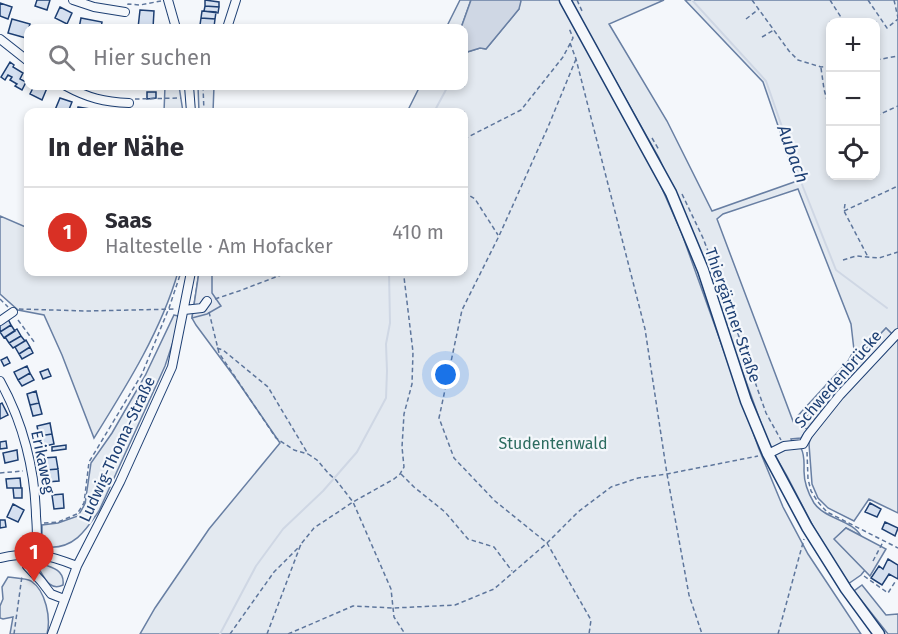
<!DOCTYPE html>
<html lang="de">
<meta charset="utf-8">
<style>
body{margin:0;font-family:"Fira Sans",sans-serif;background:#f7f7f7;color:#2b2b33}
.controls{position:absolute;right:18px;top:18px;display:grid;overflow:hidden;border-radius:12px;box-shadow:0 3px 9px #0003}
.controls button{width:54px;height:54px;display:grid;place-items:center;padding:0;border:0;border-bottom:2px solid #e1e1e2;background:#fff;color:#2b2b33;font:30px sans-serif}
.you{position:absolute;left:446px;top:375px;width:21px;height:21px;margin:-15px;border:4px solid #fff;border-radius:50%;background:#1a73e8;box-shadow:0 0 0 9px #1a73e833}
.badge{display:grid;place-items:center;width:39px;height:39px;border-radius:50%;background:#d93025;color:#fff;font-size:20px;font-weight:700}
.pin{position:absolute;translate:-50% -50px;filter:drop-shadow(0 2px 3px #0008)}
.pin::after{content:'';position:absolute;top:32px;width:21px;height:18px;background:inherit;clip-path:polygon(0 0,100% 0,50% 100%)}
.list{margin:0;padding:0;list-style:none}
h2{display:flex;justify-content:space-between;align-items:center;height:78px;margin:0;padding:0 24px;font-size:26px}
h2 small{font-size:20px;font-weight:400;color:#7c7c81}
.list li{display:grid;grid-template-columns:39px 1fr auto;gap:18px;align-items:center;box-sizing:border-box;height:90px;padding:0 24px;border-top:2px solid #e1e1e2}
.list b{display:block;font-size:22px;white-space:nowrap}
.list p{margin:0;font-size:20px;white-space:nowrap;color:#7c7c81}
.list em{font-size:20px;font-style:normal;color:#7c7c81}
.icon{flex:none;width:33px;height:33px;fill:none;stroke:currentColor;stroke-width:2;stroke-linecap:round;stroke-linejoin:round}
.map{position:relative;flex:none;width:898px;height:634px;overflow:hidden}
.search{position:absolute;background:#fff;box-shadow:0 3px 9px #0003;left:24px;top:24px;width:444px;height:66px;display:flex;align-items:center;gap:15px;box-sizing:border-box;padding:0 21px;border-radius:12px;color:#7c7c81;font-size:22px}
.panel{position:absolute;background:#fff;box-shadow:0 3px 9px #0003;left:24px;top:108px;width:444px;height:168px;border-radius:12px}
.map>svg:first-child{display:block}
.green{fill:#e3e9f0;stroke:#687fa3;stroke-width:1.5;fill-rule:evenodd}
.parking{fill:#e3e8f0;stroke:#687fa3;stroke-width:1.5}
.water{fill:#cfd7e4;stroke:#687fa3;stroke-width:1.5}
.lines{fill:none;stroke-linecap:round;stroke-linejoin:round}
.stream{stroke:#cfd7e4;stroke-width:2}
.building{fill:#d5e0f0;stroke:#1d3f73;stroke-width:1.5}
.minor-casing{stroke:#1d3f73;stroke-width:10}
.major-casing{stroke:#1d3f73;stroke-width:13}
.path{stroke:#5e769c;stroke-width:1.5;stroke-dasharray:4.5 3;stroke-linecap:butt}
.minor{stroke:#f4f7fb;stroke-width:8}
.major{stroke:#f4f7fb;stroke-width:10}
.labels{text-anchor:middle;dominant-baseline:central;stroke-width:4.5;stroke-linejoin:round;paint-order:stroke}
.street-label{font-size:16px;fill:#1d3f73;stroke:#f4f7fb}
.park-label{font-size:16px;fill:#2c6c60;stroke:#f4f7fb}
.water-label{font-size:18px;font-style:italic;fill:#1d3f73;stroke:#f4f7fb}
</style>
<div class="map">
<svg width="898" height="634" viewBox="0 0 898 634">
<rect width="100%" height="100%" fill="#f4f7fb"/>
<!-- green -->
<path class="green" d="M460,0H471L461,28H446Z
M520,0H562L649,159L682,234L759,449L783,507L808,554L861,634H140L155,608L209,529L280,443L236,379L196,325L192,318L199,272H464V112H407L420,86H464V53L480,48L486,49L519,9Z
M570,0H664L609,24L667,121L712,211L797,181L763,82L685,0H898V329L892,334L886,328L831,386L800,423L807,429L801,438L791,439L793,446L801,448C805,456 804,463 804,471C804,483 808,493 814,503C825,519 852,520 861,536L846,528L835,539L865,570L861,575L848,584L815,530L787,476L769,445L691,230L659,158ZM830,22H876V176H830ZM798,189L851,324L854,350L848,361L793,421L717,219L723,214Z
M165,86H179L183,112H164Z
M198,86H214L213,112H199Z
M0,216L28,228V272H178C161,331 127,385 94,438L62,355L44,315L18,310L0,294Z
M174,315L178,316L181,318L165,366L99,511C86,530 74,549 48,547L42,540V525L58,523L78,516L85,504L91,463L112,433L145,376Z
M898,339V513L869,499L854,521L828,508L818,498L812,484L809,444L810,439L843,396Z
M39,563C52,567 65,570 63,585C49,592 44,576 37,566Z
M8,577C14,578 26,578 31,581C46,591 51,618 47,634H10L13,617L3,619L0,618V606L3,599L2,587Z
M862,585L886,615L898,614V634H888L854,591Z"/>
<!-- parking -->
<path class="parking" d="M199,272H212V293L221,306L207,314L192,318Z
M886,328L892,334L837,391L807,429L800,424L831,386Z
M846,528L886,549L870,576L834,539Z"/>
<!-- water -->
<path class="water" d="M471,0H520L521,1L519,9L486,49L480,48L464,53V28H461Z"/>
<g class="lines">
<!-- stream -->
<path class="stream" d="M692,0L766,81L803,187L836,270L887,308
M434,112L448,86
M220,634L256,566L283,529L323,491L357,452L386,398L387,371L386,344L390,323L389,272"/>
</g>
<!-- building -->
<path class="building" d="M37,0H50L47,10L35,6Z
M205,0L219,2V7L205,6Z
M0,3L12,7L8,19L0,16Z
M205,6L219,7L218,13L204,11Z
M60,7L72,13L67,24L55,18Z
M140,10L154,11L153,28H138Z
M202,11L216,12L215,19L201,18Z
M81,18L102,22L101,28H79Z
M201,18L215,19L214,27L200,25Z
M12,19L30,24L26,38L8,33Z
M10,62L14,65L13,67L23,73L20,79L26,82L22,90L15,86L17,84L10,80L12,77L8,75L5,80L1,77Z
M34,86H41L47,88L42,100L30,94Z
M147,92H156V98L147,99Z
M60,98L72,102L68,112L55,110Z
M78,107L102,111V112H77Z
M8,319L11,325L0,332V324Z
M11,325L15,331L4,338L0,332Z
M17,329L21,336L9,343L5,337Z
M21,336L25,341L13,348L9,343Z
M26,340L30,347L19,354L15,347Z
M30,347L33,353L22,359L19,354Z
M7,357L10,363L4,366L1,360Z
M27,366L30,373L18,380L14,372Z
M48,369L51,376L43,379L40,372Z
M30,373L34,380L22,386L18,380Z
M36,391L39,403L30,405L27,394Z
M2,403L8,415L0,419V404Z
M39,403L42,414L33,416L30,405Z
M50,423L52,434L39,436L37,426Z
M52,434L54,444L41,447L39,436Z
M6,441L7,448L0,449V442Z
M66,445V449L52,451V447Z
M17,450L18,460L5,463L3,453Z
M56,457L58,469L46,470L44,458Z
M58,469L59,481L47,482L46,470Z
M20,478L21,488H7L6,479Z
M13,488H22V498H14Z
M63,494L64,508L54,509L52,495Z
M870,503L881,509L877,517L865,512Z
M13,504L24,510L18,522L7,517Z
M0,520H5L6,527L0,528Z
M885,522L898,528L895,536L882,529Z
M888,559L898,565V579L889,574L882,585L871,578L879,566L883,569Z"/>
<g class="lines">
<defs>
<path id="minor" d="M73,0L94,7L125,12
M168,0L176,28
M227,28L236,0
M0,39L28,61
M66,86C88,98 104,102 129,103
M189,86L191,112
M184,310L202,308L207,301
M0,321L13,312
M0,381C23,422 35,470 36,516C37,528 38,542 33,554C32,558 29,562 27,566L41,581L51,594L64,599
M768,454L784,446L803,444L808,435L840,395L898,333
M0,558C33,551 46,554 77,566
M52,634L77,566L120,482L172,367L191,272"/>
<path id="major" d="M565,0L671,193L703,270L746,401L768,454L807,527L846,589L879,634"/>
</defs>
<!-- minor casing -->
<use href="#minor" class="minor-casing"/>
<!-- major casing -->
<use href="#major" class="major-casing"/>
<!-- path -->
<path class="path" d="M577,0L582,11
M752,0L789,51L798,60L821,67L830,66
M830,0L844,22
M868,0L887,28L898,19
M894,0L898,18
M128,5V4L140,5L161,1
M746,19L759,9
M762,37L774,30
M570,43L576,59L645,329L667,474L689,595L702,634
M576,59L548,127L499,236L462,310L439,418L454,458L495,501L547,543L591,620L589,634
M876,60L898,56
M821,68L824,89L830,112
M203,86L204,112
M135,99L181,98
M876,116L898,106
M652,138L659,150
M464,139L521,110L563,57L573,38L569,28
M828,156L830,155
M464,192L475,199L498,235
M682,194L703,238L716,272L766,413L781,440
M845,204L844,211L868,257
M844,211L898,186
M843,260L856,256L879,258L898,252
M0,299L8,307
M215,299L239,291L289,272
M19,309L86,311L176,309
M209,312L219,353L276,438L294,450L308,454
M18,320L35,343
M217,348L223,350L268,387L308,454L317,460L329,474L336,480L353,502L391,589L394,617L405,634
M807,452L808,479L811,491L818,502L827,512L898,548
M0,473L23,471
M401,474L414,487L445,512L468,539L494,547L512,571
M44,523L58,522L77,514L84,503L89,462L142,374L169,308L181,272
M873,561L883,542
M864,576L888,593L895,582
M14,634L22,576
M230,634L274,572L301,545
M267,634L301,544L314,528L353,502L394,479L400,474L404,467L402,447L404,414L412,384L413,352L404,277L405,272
M288,634L353,606L394,608L455,605L494,589L547,543L578,512L611,487L638,478L667,474L758,456
M778,634L804,539"/>
<!-- minor -->
<use href="#minor" class="minor"/>
<!-- major -->
<use href="#major" class="major"/>
</g>
<g class="labels">
<!-- street labels -->
<g class="street-label">
<text transform="translate(733 315) rotate(71)">Thiergärtner Straße</text>
<text transform="translate(838 379) rotate(-49)">Schwedenbrücke</text>
<text transform="translate(117 449) rotate(-65)">Ludwig-Thoma-Straße</text>
<text transform="translate(43 462) rotate(78)">Erikaweg</text>
</g>
<!-- park labels -->
<g class="park-label">
<text x="553" y="443">Studentenwald</text>
</g>
<!-- water labels -->
<g class="water-label">
<text transform="translate(793 154) rotate(70)">Aubach</text>
</g>
</g>
</svg>
<div class="controls">
<button>+</button>
<button>−</button>
<button><svg class="icon" aria-label="locate" viewBox="0 0 24 24"><circle cx="12" cy="12" r="6"/><path d="M12 2v4M12 18v4M2 12h4M18 12h4"/></svg></button>
</div>
<div class="you"></div>
<div class="pin badge" style="left:34px;top:582px">1</div>
<div class="search"><svg class="icon" aria-label="search" viewBox="0 0 24 24"><circle cx="10" cy="10" r="6"/><path d="M15 15l6 6"/></svg>Hier suchen</div>
<section class="panel">
<h2>In der Nähe<small></small></h2>
<ul class="list">
<li><span class="badge">1</span><div><b>Saas</b><p>Haltestelle · Am Hofacker</p></div><em>410 m</em></li>
</ul>
</section>
</div>
